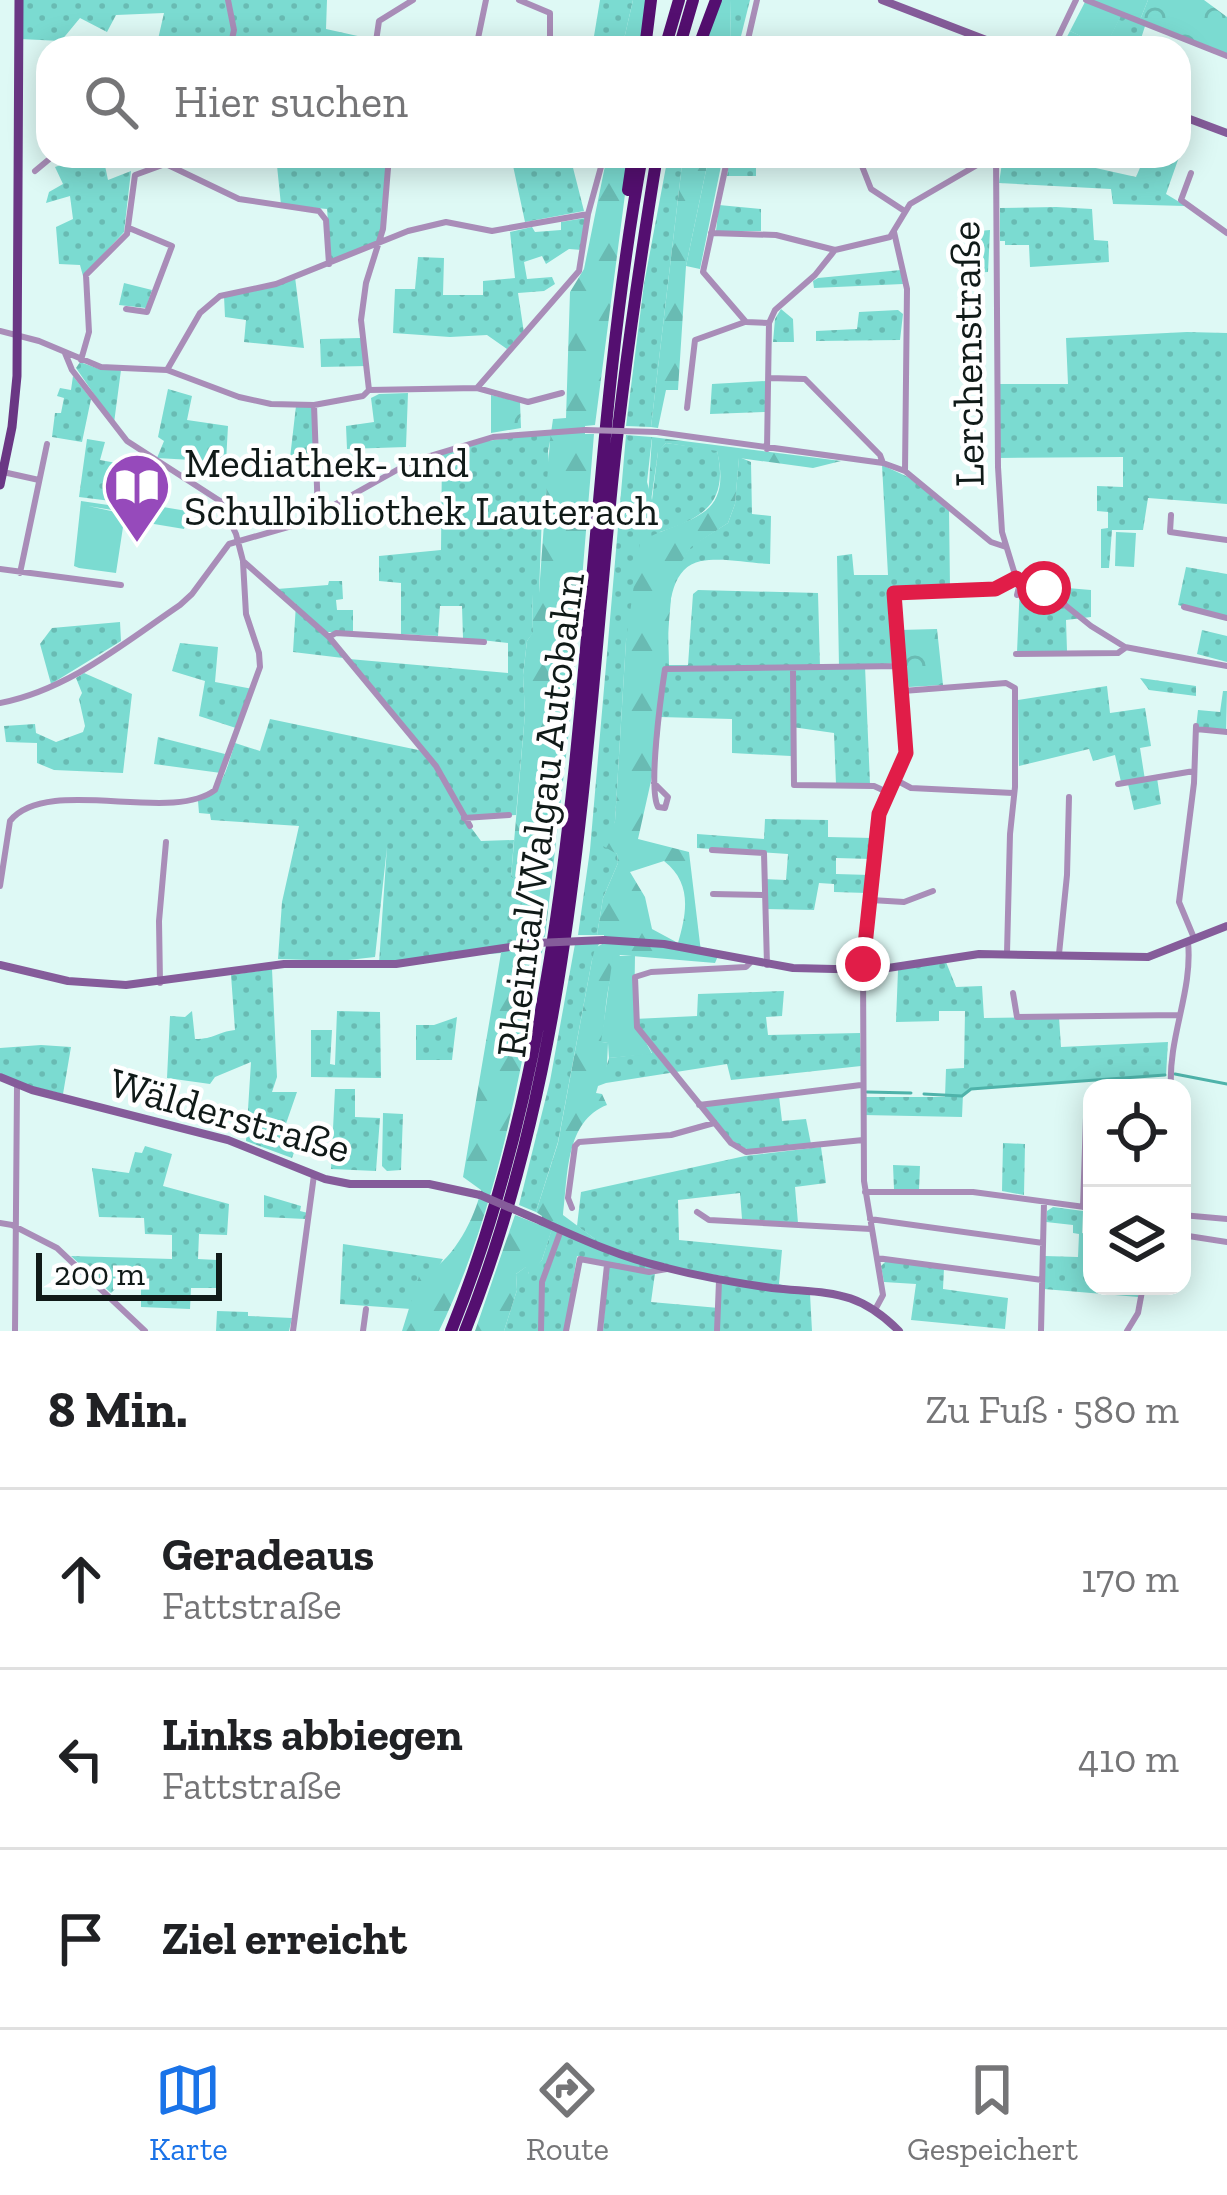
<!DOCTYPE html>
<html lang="de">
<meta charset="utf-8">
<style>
body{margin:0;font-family:"Zilla Slab",serif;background:#f6f6f6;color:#202124}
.controls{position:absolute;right:36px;bottom:36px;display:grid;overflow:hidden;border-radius:24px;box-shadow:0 6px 30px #0003}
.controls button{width:108px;height:108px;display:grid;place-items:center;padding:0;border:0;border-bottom:3px solid #e0e0e0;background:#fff;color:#202124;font:60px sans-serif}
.scale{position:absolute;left:36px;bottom:30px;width:186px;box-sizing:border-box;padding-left:12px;border:6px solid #101a18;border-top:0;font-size:33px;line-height:42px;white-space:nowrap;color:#101a18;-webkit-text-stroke:9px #fff;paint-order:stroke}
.stop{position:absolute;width:36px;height:36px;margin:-27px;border:9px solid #e11d48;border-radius:50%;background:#fff}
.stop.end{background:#e11d48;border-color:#fff;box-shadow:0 3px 12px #0008}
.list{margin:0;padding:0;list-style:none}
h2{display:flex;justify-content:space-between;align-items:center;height:156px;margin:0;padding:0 48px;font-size:51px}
h2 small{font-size:39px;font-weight:400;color:#757577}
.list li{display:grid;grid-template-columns:78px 1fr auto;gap:36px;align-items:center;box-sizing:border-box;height:180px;padding:0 48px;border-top:3px solid #e0e0e0}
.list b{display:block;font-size:45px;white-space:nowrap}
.list p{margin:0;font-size:39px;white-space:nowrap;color:#757577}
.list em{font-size:39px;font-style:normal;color:#757577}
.icon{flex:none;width:66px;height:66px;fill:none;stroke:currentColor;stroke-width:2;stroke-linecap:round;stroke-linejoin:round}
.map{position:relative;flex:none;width:1227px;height:1331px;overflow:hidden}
.search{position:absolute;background:#fff;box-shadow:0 6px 30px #0003;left:36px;right:36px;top:36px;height:132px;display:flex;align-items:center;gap:30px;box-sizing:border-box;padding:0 42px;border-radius:36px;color:#757577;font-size:45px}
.sheet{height:696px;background:#fff}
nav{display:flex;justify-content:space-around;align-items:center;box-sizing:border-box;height:168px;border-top:3px solid #e0e0e0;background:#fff;font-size:33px;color:#757577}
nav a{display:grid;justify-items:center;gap:6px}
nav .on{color:#1a73e8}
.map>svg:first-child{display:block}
.grass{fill:url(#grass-dots);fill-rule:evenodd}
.forest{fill:url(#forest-firs);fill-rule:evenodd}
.park{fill:url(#park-crowns)}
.garden{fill:#7bdbd1}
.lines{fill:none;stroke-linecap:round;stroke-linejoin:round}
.stream{stroke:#4eb3aa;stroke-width:3}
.street{stroke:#a98db8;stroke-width:6}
.secondary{stroke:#855c9a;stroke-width:8}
.primary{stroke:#6a3784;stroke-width:9}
.highway{stroke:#540f70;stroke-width:12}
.street-bridge{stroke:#a98db8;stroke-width:6}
.secondary-bridge{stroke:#855c9a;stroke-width:8}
.route{stroke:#e11d48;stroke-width:15}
.labels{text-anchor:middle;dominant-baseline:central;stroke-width:9;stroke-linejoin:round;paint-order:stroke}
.street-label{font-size:42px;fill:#101a18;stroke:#fff}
.poi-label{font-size:42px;fill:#101a18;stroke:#fff;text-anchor:start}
</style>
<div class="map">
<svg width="1227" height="1331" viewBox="0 0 1227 1331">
<defs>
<pattern id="grass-dots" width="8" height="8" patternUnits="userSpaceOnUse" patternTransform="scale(3)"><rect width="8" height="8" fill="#7bdbd1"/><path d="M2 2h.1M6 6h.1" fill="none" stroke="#69bbb3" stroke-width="1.8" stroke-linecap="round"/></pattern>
<pattern id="forest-firs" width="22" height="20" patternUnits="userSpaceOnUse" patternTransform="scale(3)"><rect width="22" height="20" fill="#7bdbd1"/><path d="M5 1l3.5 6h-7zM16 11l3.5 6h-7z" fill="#69bbb3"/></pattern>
<pattern id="park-crowns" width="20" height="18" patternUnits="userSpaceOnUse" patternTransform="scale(3)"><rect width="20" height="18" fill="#7bdbd1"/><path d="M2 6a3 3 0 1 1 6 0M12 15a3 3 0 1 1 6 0" fill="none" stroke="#69bbb3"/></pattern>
</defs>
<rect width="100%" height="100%" fill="#def9f5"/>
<!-- grass -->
<path class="grass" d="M20,0H327L326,29L412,48H156L164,13L116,15L107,32L80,18L61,41L20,39Z
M600,0H633L622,48H592Z
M730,0H750L738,48H731Z
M1122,13L1146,23L1138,48H1061L1070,31L1105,47Z
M87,156H103L108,180L131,171L124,232L83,276L80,265L59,264L56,227L73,219L70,196L46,203L49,192L63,184L55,167Z
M276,156H387L380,241L331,261L327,209L281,205Z
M533,156H570L584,211L525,222L512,161Z
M668,156H683L651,427L626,426L644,284Z
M730,156H756V176H727Z
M1003,156H1042L1136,177L1145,156H1176L1179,157L1166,194L1186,206L1113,204L1111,189L999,183Z
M719,205L761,209V231H716Z
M1056,207L1092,209L1094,240L1108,241L1109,262L1030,267L1029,245H1005V241H1000V208Z
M585,218L582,250L569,249L546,264L542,256L524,262L527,279L552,277L555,284L544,291L518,293L524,333L507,349L487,335L450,337L393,333L395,289H415L418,257L444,258L443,295H483V281L515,278L510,232L532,227L535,232L561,230V222Z
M990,230L988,272L971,273L969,232Z
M901,270L903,284L814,288L813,281L818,278Z
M295,277L304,348L244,342L246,320L225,317L224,296Z
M124,283L152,290L146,308L119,305Z
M781,309L793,319L794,342H773L775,319Z
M898,310L903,314L900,340L816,341V331L857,329L859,312Z
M1187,332L1227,333V504L1148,498L1143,530H1112L1109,568H1101V529L1108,528V512L1097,511V486L1123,487V457L998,458L999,384H1068L1066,338Z
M361,338L367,366L321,367L320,339Z
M80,362L102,370H121L114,423L76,368Z
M73,376L91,399L82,442L52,437L55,413H61L64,398L57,396L60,388L71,390Z
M766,381L765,412L710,414L712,384Z
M168,389L192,396L187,420L228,426L226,462L157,458L164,441L158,437Z
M408,393L406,447L347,449L346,426L374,422L371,398L379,394Z
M314,405V458H290L296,406Z
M552,432L548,451L550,474L542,513L539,594L532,595L533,633L527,641L523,675L525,714L516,815L464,818L481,841L514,840L511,877C538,896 529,909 526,939L511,941L501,953L379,963L387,847L375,957L339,961L278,959L282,902L299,826L211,820L210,814L199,813L198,801C223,792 227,767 235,743L260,751L270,719L423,751L458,804L436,764L349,659L508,673V643L463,638L462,606H440L438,636L401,634V583L379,581V556L441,550L442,452L473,443Z
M626,435L652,437L647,482L652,500L658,451L666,443L717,450C729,502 704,518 660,532L626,641L615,821L609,848L617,854L618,863L603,898L597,935H578L590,850Z
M87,439L105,442L100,460L133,466L127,503L79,497Z
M739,457L751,462L752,514L771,516L770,564C749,563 722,557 701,561C661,569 669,635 669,665H688L693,594L698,590L818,593L820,667H839L837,556L852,554L854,575H888L882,465L908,477L949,509L950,588H900L889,593L888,612L896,663L865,666L870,784H836L834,733L792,727L791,756L732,753V719L660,717L672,575L691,546L728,523L735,504Z
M1186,567L1227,574V617L1178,605Z
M329,581H342L343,599L336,600L337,610H353V632H325L343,658L293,652L296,604L277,589L328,585Z
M1020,584L1091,590V617L1066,620L1067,651L1017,652Z
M120,622L121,641L51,684L40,644L52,628Z
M1202,630L1227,636V662L1197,654Z
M180,643L218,647L215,682L253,689L239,729L199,716L205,681L172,671Z
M84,673L132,694L123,773L54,770L37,763V743L6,742L4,726L35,724L36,733L56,742L83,732L85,726L79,699L82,693L76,678Z
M1140,678L1196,686V696L1149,690Z
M1107,686L1110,713L1145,708L1151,746L1140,748L1145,780L1157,778L1161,804L1134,810L1128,784L1121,782L1115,755L1093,761L1089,749L1019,766L1018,700Z
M1223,691H1227L1226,731L1196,728L1198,710L1220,712Z
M158,737L225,754L221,773L154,764Z
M765,819L828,820V837L873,838L871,859L836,858V874L870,875L867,893L834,892V884L819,883L814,910L765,909L764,879L786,880L788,854L697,848V834L764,839Z
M575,944H599L592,960L558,1142L536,1212L519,1205L550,1081Z
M946,962L956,987L982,986L984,1018L1059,1017L1061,1047L1168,1042L1166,1075L971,1089L963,1094L962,1117L863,1115L862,1097H945L946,1069L964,1068L965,1011H939V1021L896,1022L898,970Z
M272,969L277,1077L272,1092H297L281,1138L297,1144L292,1158L246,1141L251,1062L215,1077L210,1084L167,1078L170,1016L185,1017L192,1011L195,1039C215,1039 217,1032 235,1030L231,975Z
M784,991L782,1016L766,1017L768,1035L860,1033L861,1066L731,1080L727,1064L606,1083L604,1074L609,1058L652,1053L634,1019L697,1016L698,994Z
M337,1011L380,1012L381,1078L311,1077V1030H332L330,1064L335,1065Z
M457,1017L452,1060H416V1025H434Z
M41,1045L71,1047L63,1094L22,1084L0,1073V1048Z
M335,1089H355V1117L380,1118L376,1171L331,1169Z
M779,1096L782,1121L806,1119L811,1144C740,1154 748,1160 701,1106Z
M383,1113L403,1114L401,1170L387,1171L382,1166Z
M1003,1143L1025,1144L1024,1195L1002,1191Z
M145,1146L172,1154L163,1186L229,1204L227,1235L199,1234L198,1259L217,1260L216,1288H191L190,1309L141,1307V1289L116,1288L111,1293L71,1256L172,1259V1235L145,1234L144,1218L99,1217L92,1168L129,1173L135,1152L142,1153Z
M821,1147L826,1183L795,1187L798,1223L742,1219L740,1193L678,1200L679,1240L782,1250L779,1284L810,1294L812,1331H603L608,1263L577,1256L565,1331H504L517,1290L516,1274L527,1266L529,1274L542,1260L553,1225L595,1239L577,1226L581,1192L745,1156ZM656,1266L722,1276L719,1308L651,1302Z
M893,1165L920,1166L919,1190L894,1189Z
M264,1195L301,1206L300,1211L308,1213L305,1219L264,1217Z
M1053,1207L1083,1211L1082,1233L1092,1235V1286H1140L1138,1297L1044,1289L1045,1256L1078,1257L1079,1234L1073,1233V1225L1046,1222L1047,1211Z
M343,1244L443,1259L436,1271L419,1277L411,1309L340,1304Z
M886,1261L944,1268L943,1289L1008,1298L1005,1329L911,1320L916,1284L884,1282L881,1266Z
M217,1311L248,1312V1316L292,1318L289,1331H216Z"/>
<!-- forest -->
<path class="forest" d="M633,0H648L643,48H622Z
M721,0H730L731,48H703Z
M607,156H630L595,425L585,426V434H594L571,713L545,937L538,938L536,946L543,947C520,1076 497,1212 439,1331H402L419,1276C450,1267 474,1221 481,1190L463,1177L501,953L511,941L525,939L519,930L522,903L530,896L527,889L511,877L525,714L523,675L527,641L533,632L532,594L539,593L550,440L553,419L566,418L570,292L584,269Z
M683,156H709L686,266L678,390H666L658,428L651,427Z
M652,437L841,461L813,468L739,458L735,504L728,523L691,547L673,575L658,750L638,839L689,852L701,952L718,956L715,963L620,955C605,981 606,1014 602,1042L608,1043L606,1083L598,1086L596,1093L602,1094L607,1105C565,1121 568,1176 563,1215L595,1239L593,1244L553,1226L542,1260L530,1276L526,1267L516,1274L517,1290L504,1331H475L515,1215L540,1225L542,1216L536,1212L558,1143L592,960L595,948L604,943V935H597L603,898L618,863L617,854L603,846L602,836L611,831L615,821L626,641L640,542C684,516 734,523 717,451L666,443L658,452L651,501L648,499ZM664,861C692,883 687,912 678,943L652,929L645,897L630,872Z"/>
<!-- park -->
<path class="park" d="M1148,0H1204L1227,17V56L1140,20Z
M491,395L520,402L521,428L491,433Z
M937,629L943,685L909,687L899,630Z"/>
<!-- garden -->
<path class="garden" d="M1086,0H1148L1140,20L1122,14L1105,48L1070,31Z
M709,156H723L700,269L686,266Z
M81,501L149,511L151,505L187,511L190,522H186L184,529L148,523V516L88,506L125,514L116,573L79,568L74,566Z
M1116,532L1136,533L1134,567L1115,566Z
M613,956H635L634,1019L652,1054L609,1058L608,1043L601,1042Z"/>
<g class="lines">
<!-- stream -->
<path class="stream" d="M1175,1074L1227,1084
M867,1092L911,1093
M924,1094L962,1096L971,1089L1165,1075"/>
<!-- street -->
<path class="street" d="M228,0L234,30L230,48
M519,0L550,13V48
M1086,0L1227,56
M375,48L379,21L413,0
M476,48L486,0
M746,48L757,0
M1053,48L1076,0
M728,156L703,272L746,322L769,323
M858,156L871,189L903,210
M996,156L998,467L1002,532L1016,578L1024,584L1044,588L1091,626L1125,647L1227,666
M168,165L239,199L319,211L326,220L329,264
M35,171L53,156
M1191,173L1181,200L1227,233
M894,232L907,289L905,471
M711,233L776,235L835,250
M126,309L147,312L172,246L129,228
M0,331L39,341L101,367L167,370L239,397L271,404L314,405L363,396L369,390L477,388L528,402L562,393
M65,353L72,370L127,441L220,501L236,534L243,561L329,637L436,766L470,826
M81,360L89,332L86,275L127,234L135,175L187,156
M167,370L200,313L220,296L276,284L408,231L446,222L492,231L588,214
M769,378L805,379L880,455L883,463
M477,388L579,271L588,214L604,156
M369,390L361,320L366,283L383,229L389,156
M314,405L318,514
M687,408L695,340L745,322
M657,432L883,463L905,471L991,542L1006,547
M767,449L769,323L775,310L815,275L835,250L890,237L910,204L984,161L995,159
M3,472L39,480
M1171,515L1170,532L1227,540
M0,569L121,585
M20,573L47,444
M1017,595L1020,583
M1184,607L1227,618
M329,637L336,633L484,642
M1016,654L1118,653L1125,648
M793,670L794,785L874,786L887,792
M903,691L1006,683L1015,688V787L1010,834L1007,953
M0,703C68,690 124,643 180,605L192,594L229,544L302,523L413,461L493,437L585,430
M1196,729L1227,732
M896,780L911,788L1013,793
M654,783L668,797L665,808L658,807C648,789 661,695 665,669L901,666
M1118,784L1194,771
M464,818L509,815
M712,850L764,853L767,965
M0,886L10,821C47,775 171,824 215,790L260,667L259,653L246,614L243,562
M713,894L763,895
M871,900L904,902L933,891
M1194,938L1179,902L1194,783L1196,726
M1059,954L1067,875L1069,797
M751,962L746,967L651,972L635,977L637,1027L731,1143L746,1152L863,1140
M160,983L159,921L166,842
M1013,993L1017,1017L1179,1015
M1171,1088C1168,1037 1193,991 1188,942
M699,1105L861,1085
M865,1192H973L1092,1208
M1083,1207L1086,1117L1092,1111
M572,1208L568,1198L575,1146L579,1142L671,1135L714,1123
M697,1212L709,1220L871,1229
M1182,1215L1227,1219
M870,1219L1043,1243
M0,1223L12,1225L57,1248L145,1331
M1182,1235L1227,1242
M877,1258L1042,1280
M876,1308L883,1295L864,1181L863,964L879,814L902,768L906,747L892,599L894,593L903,590C938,590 986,599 1016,578
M15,1331L17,1086
M293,1331L314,1175
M363,1331L366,1309
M541,1331L542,1282L561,1230
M566,1331L580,1259L649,1272L667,1269
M600,1331L607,1265
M717,1331L719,1281
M1041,1331L1044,1203
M1127,1331L1138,1313L1143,1286"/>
<!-- secondary -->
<path class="secondary" d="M882,0L1007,48
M1179,115L1227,133
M604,940L664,944L793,968L875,970L979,954L1148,957L1227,926
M0,965L68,981L126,985L284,964H396L537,943
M0,1077L32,1090L228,1140L325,1179L350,1184H429L480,1195
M541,1221C581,1239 620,1257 663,1267C698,1276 736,1283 772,1288C829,1294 856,1288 899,1331"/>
<!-- primary -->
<path class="primary" d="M0,485L12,427L17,376L19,0"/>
<!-- highway -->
<path class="highway" d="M645,48L651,0
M665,48L679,0
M679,48L693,0
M698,48L716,0
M628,190L633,156
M451,1331C602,957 571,547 642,156
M465,1331C568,1074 582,799 608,526C619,402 637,279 657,156"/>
<!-- street-bridge -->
<path class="street-bridge" d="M585,430L657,432"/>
<!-- secondary-bridge -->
<path class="secondary-bridge" d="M537,943L604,940
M480,1195L541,1221"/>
</g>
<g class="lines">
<!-- route -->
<path class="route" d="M863,964L879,814L906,753L894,593L995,589L1016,578L1024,584L1044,588"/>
</g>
<!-- icons -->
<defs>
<symbol id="library-pin" viewBox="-11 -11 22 30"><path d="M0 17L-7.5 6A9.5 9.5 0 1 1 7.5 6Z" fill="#964abb" stroke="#fff"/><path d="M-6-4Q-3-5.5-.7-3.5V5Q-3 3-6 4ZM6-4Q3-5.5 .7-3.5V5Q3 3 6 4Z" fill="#fff"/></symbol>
</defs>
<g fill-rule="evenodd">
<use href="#library-pin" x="99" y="448" width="76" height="104"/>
</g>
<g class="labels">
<!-- street labels -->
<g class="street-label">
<text transform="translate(967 354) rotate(-91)">Lerchenstraße</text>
<text transform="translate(540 815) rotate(-83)">Rheintal/Walgau Autobahn</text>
<text transform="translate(230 1115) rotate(16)">Wälderstraße</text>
</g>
<!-- poi labels -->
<g class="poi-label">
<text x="184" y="462">Mediathek- und<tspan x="184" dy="48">Schulbibliothek Lauterach</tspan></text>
</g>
</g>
</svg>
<div class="controls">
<button><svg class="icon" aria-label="locate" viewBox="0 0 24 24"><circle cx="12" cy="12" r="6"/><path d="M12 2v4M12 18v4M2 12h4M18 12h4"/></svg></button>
<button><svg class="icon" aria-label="layers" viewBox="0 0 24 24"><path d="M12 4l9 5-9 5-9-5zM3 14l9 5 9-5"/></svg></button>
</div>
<div class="scale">200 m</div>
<div class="stop" style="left:1044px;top:588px"></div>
<div class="stop end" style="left:863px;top:964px"></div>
<div class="search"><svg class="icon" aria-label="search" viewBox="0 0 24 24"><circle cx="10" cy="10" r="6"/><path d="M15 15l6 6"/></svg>Hier suchen</div>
</div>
<section class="sheet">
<h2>8 Min.<small>Zu Fuß · 580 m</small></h2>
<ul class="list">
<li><svg class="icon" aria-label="ahead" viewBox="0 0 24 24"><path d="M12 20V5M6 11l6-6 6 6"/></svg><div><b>Geradeaus</b><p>Fattstraße</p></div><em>170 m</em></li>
<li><svg class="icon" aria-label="left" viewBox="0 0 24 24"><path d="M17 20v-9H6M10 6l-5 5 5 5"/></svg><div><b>Links abbiegen</b><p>Fattstraße</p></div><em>410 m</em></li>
<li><svg class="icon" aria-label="arrive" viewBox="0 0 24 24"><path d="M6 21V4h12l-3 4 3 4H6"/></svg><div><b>Ziel erreicht</b></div></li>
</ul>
</section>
<nav>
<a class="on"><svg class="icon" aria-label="map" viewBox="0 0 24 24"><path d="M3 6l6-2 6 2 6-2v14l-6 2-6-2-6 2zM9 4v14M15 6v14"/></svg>Karte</a>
<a><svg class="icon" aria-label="directions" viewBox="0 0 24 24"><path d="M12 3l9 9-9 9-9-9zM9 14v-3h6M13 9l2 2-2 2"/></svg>Route</a>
<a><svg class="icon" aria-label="saved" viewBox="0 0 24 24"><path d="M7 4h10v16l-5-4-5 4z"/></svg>Gespeichert</a>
</nav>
